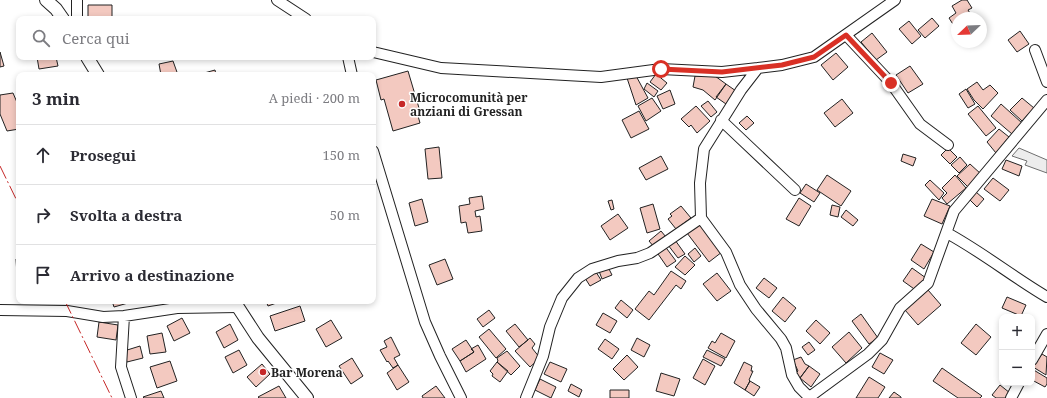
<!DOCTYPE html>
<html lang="it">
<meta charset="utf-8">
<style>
body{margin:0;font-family:"Noto Serif",serif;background:#f7f7f7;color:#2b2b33}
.controls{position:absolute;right:12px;bottom:12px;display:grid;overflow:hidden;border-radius:8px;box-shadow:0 2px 6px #0003}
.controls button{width:36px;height:36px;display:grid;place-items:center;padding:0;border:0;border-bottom:1px solid #e1e1e2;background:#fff;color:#2b2b33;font:20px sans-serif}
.compass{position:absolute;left:951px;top:12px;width:36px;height:36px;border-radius:50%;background:#fff;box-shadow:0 2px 6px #0003;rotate:247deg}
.stop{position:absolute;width:12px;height:12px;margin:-9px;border:3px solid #d93025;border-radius:50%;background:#fff}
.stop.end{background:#d93025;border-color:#fff;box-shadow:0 1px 4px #0008}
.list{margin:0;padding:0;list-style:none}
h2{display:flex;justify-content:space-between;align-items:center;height:52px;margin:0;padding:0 16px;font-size:17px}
h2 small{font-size:13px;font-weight:400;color:#7c7c81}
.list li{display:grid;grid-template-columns:26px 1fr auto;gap:12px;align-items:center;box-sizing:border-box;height:60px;padding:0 16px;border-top:1px solid #e1e1e2}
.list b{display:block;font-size:15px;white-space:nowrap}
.list em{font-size:13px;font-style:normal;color:#7c7c81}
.icon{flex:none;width:22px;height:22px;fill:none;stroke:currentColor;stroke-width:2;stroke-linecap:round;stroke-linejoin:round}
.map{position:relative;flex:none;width:1047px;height:398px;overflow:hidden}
.search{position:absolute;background:#fff;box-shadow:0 2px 6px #0003;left:16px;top:16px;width:360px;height:44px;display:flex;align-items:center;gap:10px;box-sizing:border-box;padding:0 14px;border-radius:8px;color:#7c7c81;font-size:15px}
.panel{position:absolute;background:#fff;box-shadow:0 2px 6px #0003;left:16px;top:72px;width:360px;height:232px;border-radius:8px}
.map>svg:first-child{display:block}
.parking{fill:#ededed;stroke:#6f6f6f}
.building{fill:#f3c9c0;stroke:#222}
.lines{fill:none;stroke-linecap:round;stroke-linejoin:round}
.minor-casing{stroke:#222;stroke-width:12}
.major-casing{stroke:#222;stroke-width:14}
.minor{stroke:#fff;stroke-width:10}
.major{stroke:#fff;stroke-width:12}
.power{stroke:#c62828;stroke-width:1;stroke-dasharray:14 3 2 3;stroke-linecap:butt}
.route{stroke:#d93025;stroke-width:5}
.poi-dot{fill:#c62828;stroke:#fff;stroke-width:1.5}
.labels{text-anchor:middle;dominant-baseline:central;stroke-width:3;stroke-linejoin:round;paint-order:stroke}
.poi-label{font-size:12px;font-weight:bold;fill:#222;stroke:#fff;text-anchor:start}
</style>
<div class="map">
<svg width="1047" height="398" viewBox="0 0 1047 398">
<rect width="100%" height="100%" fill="#fff"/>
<!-- parking -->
<path class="parking" d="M1019,148L1047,160V173L1025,165L1027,161L1012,156Z"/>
<!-- building -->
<path class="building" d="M962,0H967L972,8L968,10L973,18H957L956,29L949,18L956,13L952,6Z
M88,5H112V19H88Z
M932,18L939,26L925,38L918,30Z
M909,21L921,36L912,44L899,29Z
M1020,31L1029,44L1017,52L1008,40Z
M872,33L887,52L876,60L861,42Z
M0,52L4,66L0,67Z
M836,53L848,67L833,80L821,65Z
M37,57H56L58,66L39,69Z
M173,61L178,75H161L159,64Z
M910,66L923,84L908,93L896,75Z
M215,70L216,75H197Z
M408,71L419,108L416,109L420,123L393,131L384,99L381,100L376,80Z
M635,74L648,98L636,105L627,78Z
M656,74L667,83L661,90L650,82Z
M695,76H715L726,84L715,100L703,90L693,87Z
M977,82L983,90L990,85L998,93L983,109L974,100L967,89Z
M647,83L658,91L654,97L644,89Z
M726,84L736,91L726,104L716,97Z
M966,89L975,104L968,108L959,94Z
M670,90L675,104L663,109L657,96Z
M13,93L19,107V129L7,131L0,114V95Z
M652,98L661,111L646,121L638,106Z
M1022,98L1034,108L1022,121L1010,110Z
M842,99L853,113L835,127L824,113Z
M708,101L717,112L711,117L701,106Z
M1001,104L1022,123L1012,134L991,116Z
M696,106L710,121L697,133L691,125L689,127L681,119Z
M978,106L996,128L986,136L968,114Z
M639,111L649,129L631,138L622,120Z
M747,116L754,123L746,130L739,123Z
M999,129L1009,137L996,153L987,142Z
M439,147L442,178L428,179L425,149Z
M948,148L957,157L950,164L941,155Z
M903,154L916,158L913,166L901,161Z
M661,156L668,169L646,180L639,168Z
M960,157L967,165L959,173L951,165Z
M1006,160L1022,166L1019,176L1002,169Z
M970,164L981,174L968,187L957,176Z
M827,175L851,191L841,206L817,190Z
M955,175L966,188L947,204L942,198L947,193L942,188Z
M993,178L1009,190L1000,201L984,189Z
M930,180L944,193L939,200L925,185Z
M806,184L820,193L814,202L800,193Z
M976,192L984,199L977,207L969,199Z
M482,196L484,209L475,211L476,217L480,216L482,231L468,233L466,222L461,223L459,206L470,204L469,198Z
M799,198L811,206L799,226L786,219Z
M422,199L428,222L415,226L409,203Z
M932,199L950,206L942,224L924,216Z
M612,200L614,209L611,210L608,201Z
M653,204L660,229L647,233L640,208Z
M832,205L840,207L838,217L830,215Z
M681,206L691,218L676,229L668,219L672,216L670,214Z
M846,210L858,220L853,226L841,217Z
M618,214L628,228L610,240L601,226Z
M699,223L722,252L709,262L687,233Z
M661,231L666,237L654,247L649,241Z
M675,240L685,254L678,258L668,245Z
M921,244L934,252L924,269L911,260Z
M664,245L676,261L667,267L656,251Z
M695,248L701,256L694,262L688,254Z
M685,256L695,265L685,275L675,267Z
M16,259H19V275H17Z
M445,259L453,279L437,285L429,265Z
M608,267L612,275L602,279L599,271Z
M912,268L926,278L917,291L903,281Z
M671,271L686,281L681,289L676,285L649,320L635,309L649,291L654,295Z
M596,272L601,280L590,286L585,278Z
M717,273L731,291L717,301L703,284Z
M764,278L777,288L769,298L756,288Z
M928,290L941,305L918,325L905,310Z
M783,297L796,308L785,322L772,311Z
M1007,297L1026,305L1021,316L1002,308Z
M621,300L633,310L627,318L615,308Z
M112,301H127L128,303L114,307Z
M266,301H282L268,306Z
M300,306L305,321L275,331L270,316Z
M489,310L495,318L483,327L477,319Z
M603,313L617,321L610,333L596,325Z
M861,314L878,338L869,344L852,321Z
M182,318L190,333L174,341L167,326Z
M331,320L342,338L326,347L316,329Z
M816,320L830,333L820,344L806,331Z
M99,322L118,325L116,340L97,337Z
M230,324L238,340L224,348L216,332Z
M515,324L528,340L519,347L506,331Z
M976,324L991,337L976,355L961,343Z
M489,329L506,349L496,358L479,337Z
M849,332L862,348L846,363L832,347Z
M162,333L166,352L150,354L147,336Z
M721,333L735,341L726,358L708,348L712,341L715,343Z
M391,337L400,355L394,358L398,365L393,368L388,361L387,362L380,350L387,347L384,341Z
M530,338L535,344L532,348L540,358L530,367L515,351Z
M637,338L650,345L644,357L631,350Z
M605,339L619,349L612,359L598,349Z
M466,340L474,352L460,361L452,349Z
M809,342L815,350L808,355L802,347Z
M478,345L486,359L466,372L460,361L474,352L471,349Z
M140,346L143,358L127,362L124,351Z
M239,350L247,365L233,373L225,357Z
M707,350L725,359L721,366L703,357Z
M507,351L520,366L511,375L497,362L498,361L497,358Z
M880,353L893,360L884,374L872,367Z
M1042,354L1047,357L1046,375L1033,367Z
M627,355L638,367L624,380L613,369Z
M801,357L805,364L809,366L800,378L795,374L798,371L793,360Z
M352,358L363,376L351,384L339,366Z
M703,359L715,366L705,385L693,378Z
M170,361L177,381L157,388L150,367Z
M497,362L508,371L500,382L492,376L493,374L490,371Z
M550,362L567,369L561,382L544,374Z
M744,362L752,366L751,371H753L749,380L750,381L745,390L734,383Z
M262,364L270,374L256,387L247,377Z
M398,365L409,382L397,390L387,373Z
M809,366L820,374L811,387L800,378Z
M942,368L982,396L980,398H958L933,381Z
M1032,369L1047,378V384L1045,387L1032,380Z
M661,373L680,379L674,396L656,391Z
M869,377L885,387L878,398H856Z
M540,379L556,387L551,398L535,390Z
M750,381L760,387L754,396L745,390Z
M571,384L582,390L579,397L568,391Z
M1000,385L1010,393L1007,398H996L992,395Z
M279,386L286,398H259L258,397Z
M436,386L445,398H423L422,396Z
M610,390H629V398H610Z
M161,391L164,398H144L143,397Z
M894,392L901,397V398H889Z"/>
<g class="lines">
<defs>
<path id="minor" d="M77,0V19
M277,0L306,19
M846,35L891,83L920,124L948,145
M1035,50L1047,82
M373,52L441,68L601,77L661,69L722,72L758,68
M348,57L352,75
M721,120L795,190
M373,151L425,322L440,356L461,398
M947,233C982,252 1013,277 1047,297
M0,310L67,311L103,317L124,316L177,308L238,307
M124,316L121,367L131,398
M1032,360L1047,334
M809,397L799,387L792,375L786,348L781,339L756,309L740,285L726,252L701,218L700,183L704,149L741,90L758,68L782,65L814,57L895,0
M526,398L543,356L550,327L562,298L578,278L592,269L618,261L637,258L650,253L701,218
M808,398L868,354L882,340L900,308L928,283L954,211L1047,100
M1011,398L1019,383"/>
<path id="major" d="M46,0L56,9L63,19
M87,57L98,75
M234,301L258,338L307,398"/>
</defs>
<!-- minor casing -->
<use href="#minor" class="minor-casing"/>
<!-- major casing -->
<use href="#major" class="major-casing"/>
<!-- minor -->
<use href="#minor" class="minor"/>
<!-- major -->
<use href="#major" class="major"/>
<!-- power -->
<path class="power" d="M0,166L19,205
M65,301L112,398"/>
</g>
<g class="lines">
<!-- route -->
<path class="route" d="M661,69L722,72L782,65L814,57L846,35L891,83"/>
</g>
<!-- markers -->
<g class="poi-dot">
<circle cx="402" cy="104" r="4"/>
<circle cx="263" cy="372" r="4"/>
</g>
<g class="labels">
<!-- poi labels -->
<g class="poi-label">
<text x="410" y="97">Microcomunità per<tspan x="410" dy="14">anziani di Gressan</tspan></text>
<text x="271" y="372">Bar Morena</text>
</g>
</g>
</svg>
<div class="controls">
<button>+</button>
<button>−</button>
</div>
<svg class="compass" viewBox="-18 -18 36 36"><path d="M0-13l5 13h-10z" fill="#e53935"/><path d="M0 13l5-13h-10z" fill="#7c7c81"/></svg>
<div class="stop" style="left:661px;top:69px"></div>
<div class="stop end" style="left:891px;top:83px"></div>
<div class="search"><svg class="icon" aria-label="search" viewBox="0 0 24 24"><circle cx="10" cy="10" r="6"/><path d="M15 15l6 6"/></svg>Cerca qui</div>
<section class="panel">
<h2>3 min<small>A piedi · 200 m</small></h2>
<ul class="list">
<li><svg class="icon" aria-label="ahead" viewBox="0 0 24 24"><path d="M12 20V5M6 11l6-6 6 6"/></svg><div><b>Prosegui</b></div><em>150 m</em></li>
<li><svg class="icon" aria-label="right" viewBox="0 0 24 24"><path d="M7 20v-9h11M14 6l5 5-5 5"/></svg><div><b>Svolta a destra</b></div><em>50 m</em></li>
<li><svg class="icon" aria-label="arrive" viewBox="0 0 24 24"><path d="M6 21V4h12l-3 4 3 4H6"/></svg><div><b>Arrivo a destinazione</b></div></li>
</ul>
</section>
</div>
